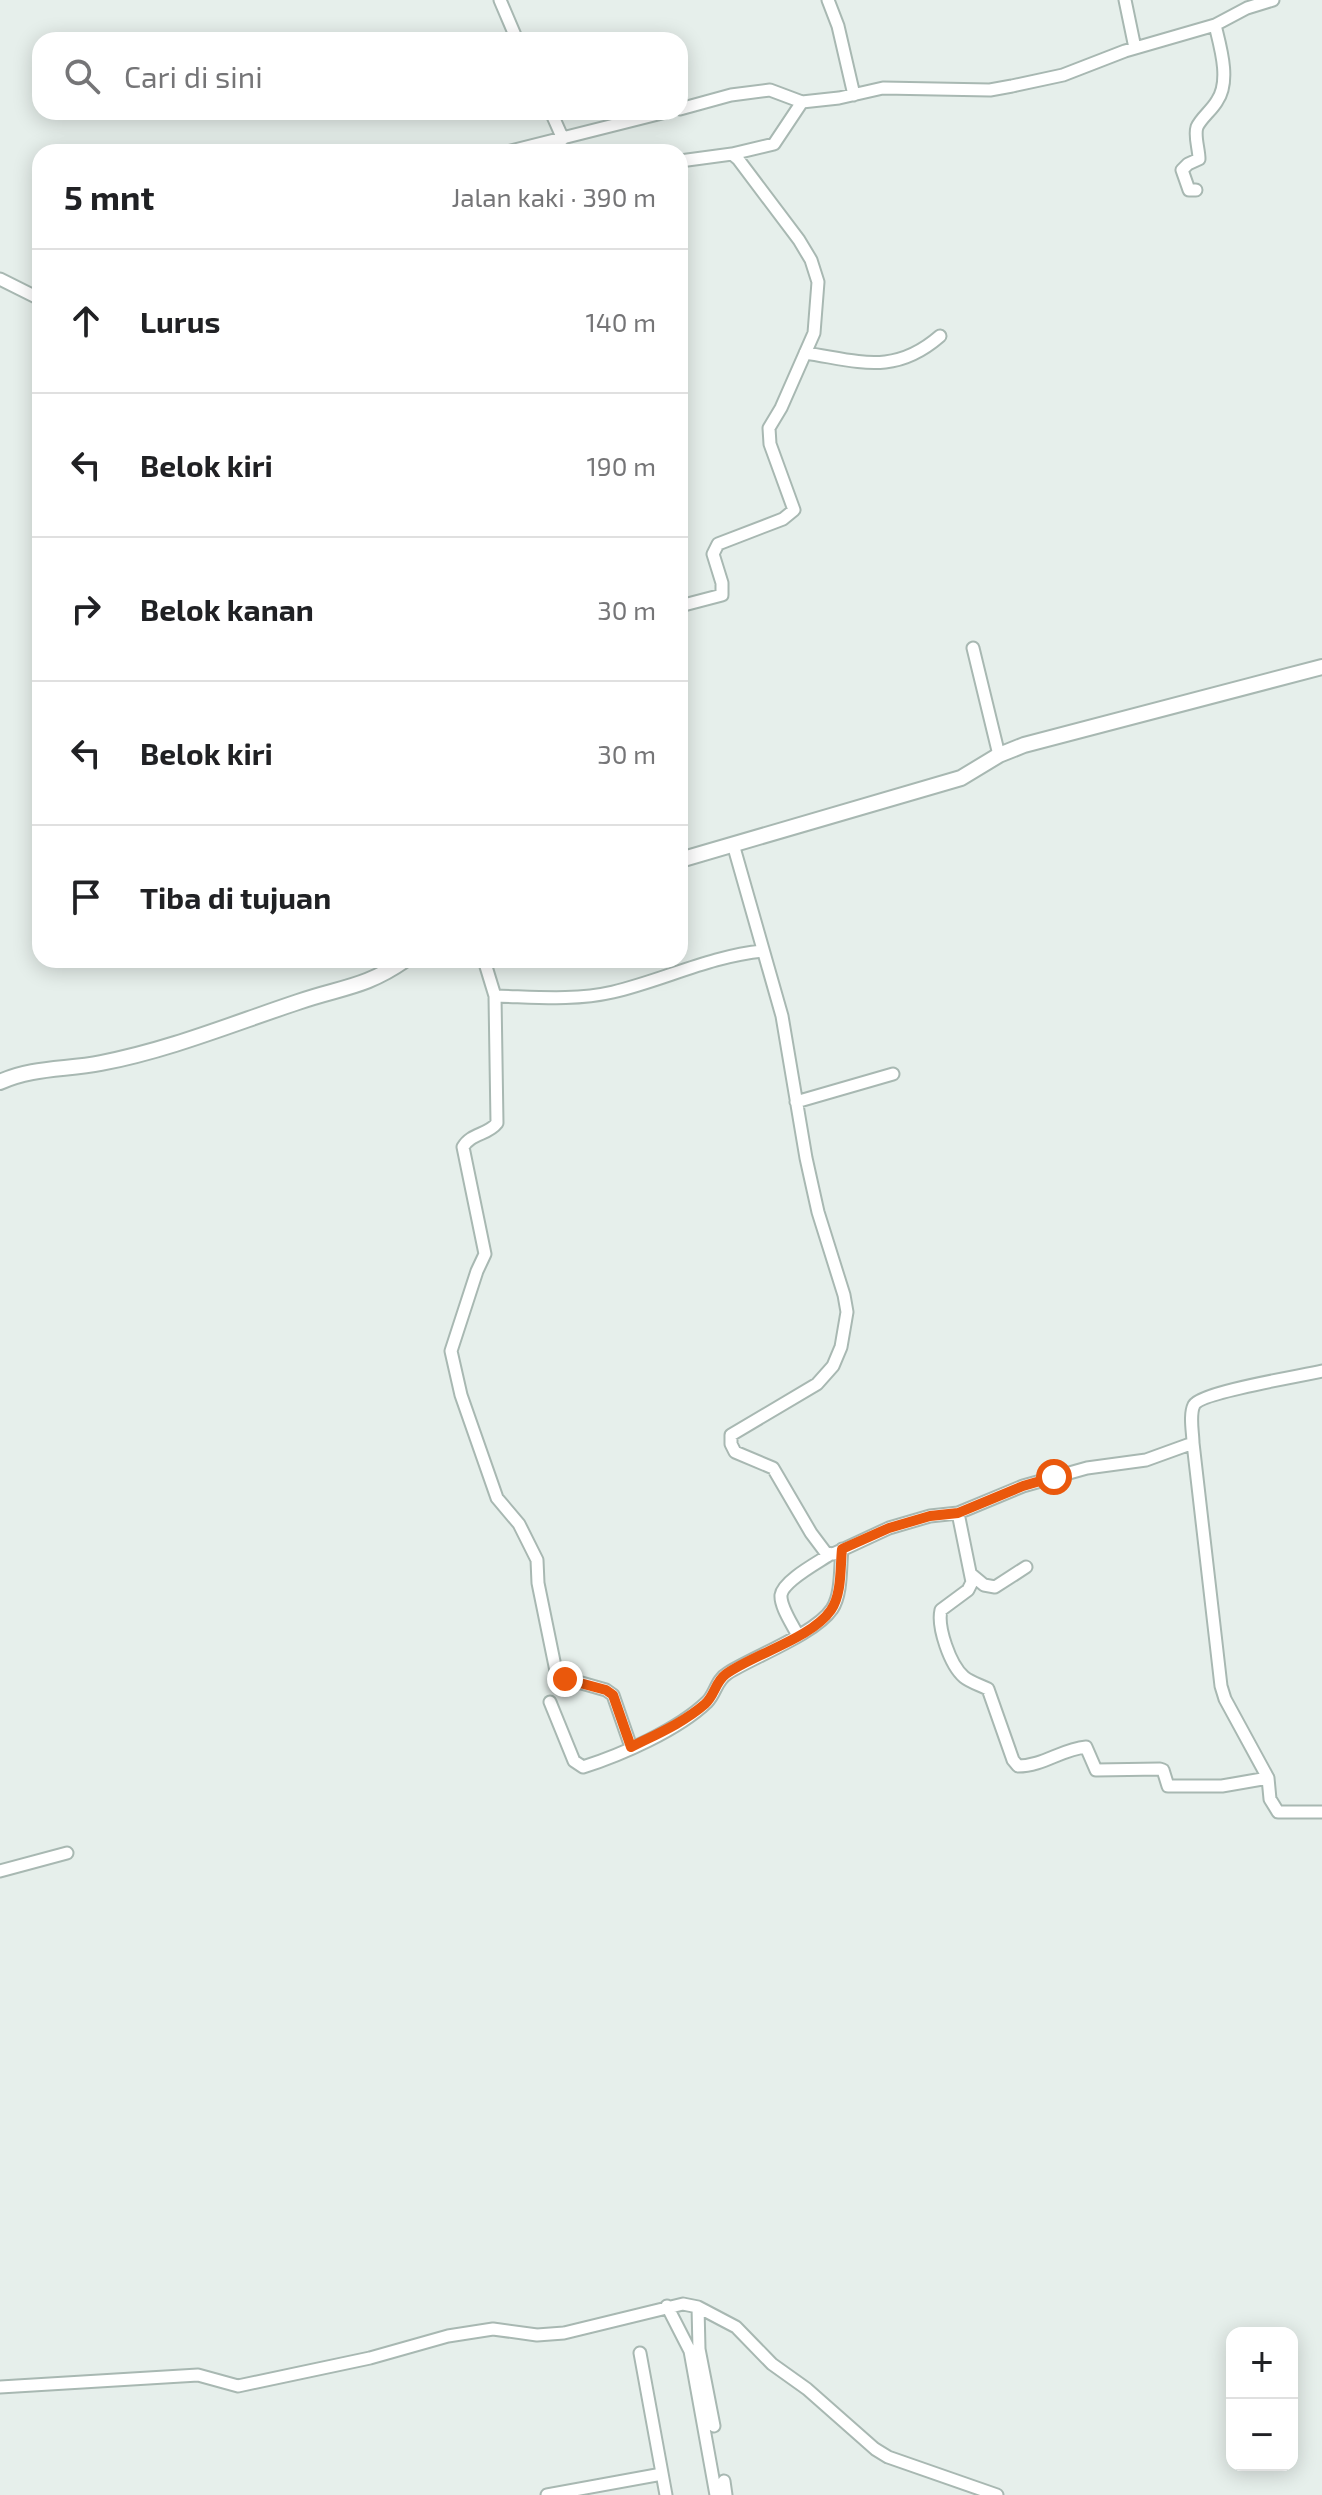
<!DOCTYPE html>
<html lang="id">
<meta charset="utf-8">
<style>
body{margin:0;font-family:"Exo 2",sans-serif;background:#f6f6f6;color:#202124}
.controls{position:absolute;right:24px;bottom:24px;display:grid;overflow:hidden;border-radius:16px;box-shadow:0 4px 20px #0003}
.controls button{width:72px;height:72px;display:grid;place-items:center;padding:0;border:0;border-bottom:2px solid #e0e0e0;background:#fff;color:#202124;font:40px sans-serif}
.stop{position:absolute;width:24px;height:24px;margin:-18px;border:6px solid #ea580c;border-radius:50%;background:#fff}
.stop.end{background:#ea580c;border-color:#fff;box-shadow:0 2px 8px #0008}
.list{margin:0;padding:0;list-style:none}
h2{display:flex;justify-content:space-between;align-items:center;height:104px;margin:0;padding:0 32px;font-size:34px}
h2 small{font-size:26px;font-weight:400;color:#757577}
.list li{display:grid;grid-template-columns:52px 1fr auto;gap:24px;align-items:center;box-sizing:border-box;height:144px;padding:0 32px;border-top:2px solid #e0e0e0}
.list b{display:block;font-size:30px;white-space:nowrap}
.list em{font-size:26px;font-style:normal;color:#757577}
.icon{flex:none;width:44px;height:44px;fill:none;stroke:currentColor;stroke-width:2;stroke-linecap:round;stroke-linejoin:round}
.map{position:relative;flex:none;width:1322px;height:2495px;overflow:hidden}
.search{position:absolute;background:#fff;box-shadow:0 4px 20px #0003;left:32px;top:32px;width:656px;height:88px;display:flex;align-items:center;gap:20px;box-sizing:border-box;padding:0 28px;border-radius:24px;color:#757577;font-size:30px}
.panel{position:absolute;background:#fff;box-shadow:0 4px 20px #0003;left:32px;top:144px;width:656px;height:824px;border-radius:24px}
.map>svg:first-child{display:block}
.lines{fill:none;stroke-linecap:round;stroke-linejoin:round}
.minor-casing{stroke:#a8b8b2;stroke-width:15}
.tertiary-casing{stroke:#a8b8b2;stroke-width:18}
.minor{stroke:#fff;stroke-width:11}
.tertiary{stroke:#fff;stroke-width:14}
.route{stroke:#ea580c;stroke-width:10}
</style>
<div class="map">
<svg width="1322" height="2495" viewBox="0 0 1322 2495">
<rect width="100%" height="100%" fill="#e6efeb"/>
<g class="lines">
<defs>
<path id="minor" d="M500,0L517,40
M828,0L838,26L854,95
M1125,0L1135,48
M680,109L731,95L770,90L802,102L839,98L883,88L990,90L1012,86L1063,75L1125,51L1215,25L1247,8L1273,0
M551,112L563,139
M507,152L666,112
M732,154L774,144L802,102
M680,161L732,154L738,159L799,240L811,260L818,282L814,333L781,408L769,428L770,444L794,510L783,519L718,544L713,554L722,583V595L680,606
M1196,190H1189L1182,170L1188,164L1199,159C1199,149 1194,136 1197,127C1201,118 1212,110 1217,101C1231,81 1220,46 1215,25
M0,279L40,299
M805,353C859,361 894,376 940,336
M973,648L999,755
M733,844L782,1016L806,1158L818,1212L844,1295L847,1312L841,1347L833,1366L817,1384L731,1435V1444L735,1452L773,1468L811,1533L826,1553L833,1554L889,1528L930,1516L958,1513L1023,1486L1087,1468L1146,1460L1193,1443C1193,1433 1189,1415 1194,1405C1201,1392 1301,1376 1322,1371
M484,960L495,996L497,1123C488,1135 471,1133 463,1147L485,1254L477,1271L451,1351L461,1395L497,1498L519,1524L537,1560L538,1583L557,1676L606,1690L613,1695L631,1747
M495,996C535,997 574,1001 613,992C664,980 710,956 763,951
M796,1102L893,1074
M1193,1443L1221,1686L1225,1699L1268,1778
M958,1513L972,1582L968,1590L941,1610C937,1627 950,1665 964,1677C970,1682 980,1685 988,1689L1013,1760L1018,1766C1043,1766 1062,1749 1086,1747L1096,1770L1160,1769L1163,1770L1168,1786H1222L1268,1778L1270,1799L1278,1812H1322
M972,1575L984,1585L995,1587L1026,1567
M798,1636C793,1625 780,1607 781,1595C783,1581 817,1563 829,1555
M550,1702L574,1761L583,1767C621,1755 678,1730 707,1702C716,1693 716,1680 728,1673C755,1656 815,1634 832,1609C842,1594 840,1567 842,1549
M0,1871L67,1853
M667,2306L690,2351L716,2495
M698,2307L699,2349L714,2426
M640,2353L666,2495
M0,2387L198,2375L238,2386L370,2358L448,2336L493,2329L537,2335L564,2333L683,2304L698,2307L736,2327L772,2364L807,2389L875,2449L888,2457L997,2495
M724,2481L726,2495
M547,2495L662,2474"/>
<path id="tertiary" d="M680,860L961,778L999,755L1024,745L1322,667
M0,1082C33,1067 66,1070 101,1063C169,1050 232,1024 298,1002C341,987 365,988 405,960"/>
</defs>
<!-- minor casing -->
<use href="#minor" class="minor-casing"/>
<!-- tertiary casing -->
<use href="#tertiary" class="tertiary-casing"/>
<!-- minor -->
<use href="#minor" class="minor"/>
<!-- tertiary -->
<use href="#tertiary" class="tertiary"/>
</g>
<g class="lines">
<!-- route -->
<path class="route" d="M565,1679L606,1690L613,1695L631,1747C657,1734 683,1723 705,1704C715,1695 715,1682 726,1674C754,1654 812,1638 831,1610C842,1594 840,1568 842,1549L889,1528L930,1516L958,1513L1023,1486L1054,1477"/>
</g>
</svg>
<div class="controls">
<button>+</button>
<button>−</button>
</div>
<div class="stop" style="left:1054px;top:1477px"></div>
<div class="stop end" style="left:565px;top:1679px"></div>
<div class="search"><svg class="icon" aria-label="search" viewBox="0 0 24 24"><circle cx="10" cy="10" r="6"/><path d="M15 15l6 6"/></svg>Cari di sini</div>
<section class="panel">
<h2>5 mnt<small>Jalan kaki · 390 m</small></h2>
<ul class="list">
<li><svg class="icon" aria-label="ahead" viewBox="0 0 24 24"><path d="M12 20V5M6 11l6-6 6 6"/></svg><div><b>Lurus</b></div><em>140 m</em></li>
<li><svg class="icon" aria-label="left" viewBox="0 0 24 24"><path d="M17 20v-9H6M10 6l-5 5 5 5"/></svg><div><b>Belok kiri</b></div><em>190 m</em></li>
<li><svg class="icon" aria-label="right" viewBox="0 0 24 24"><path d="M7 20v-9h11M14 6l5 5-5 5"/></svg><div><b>Belok kanan</b></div><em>30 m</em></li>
<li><svg class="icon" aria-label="left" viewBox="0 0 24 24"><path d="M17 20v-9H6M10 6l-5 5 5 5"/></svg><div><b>Belok kiri</b></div><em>30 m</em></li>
<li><svg class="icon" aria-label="arrive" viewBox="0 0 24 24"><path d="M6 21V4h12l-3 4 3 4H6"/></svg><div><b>Tiba di tujuan</b></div></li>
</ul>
</section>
</div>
